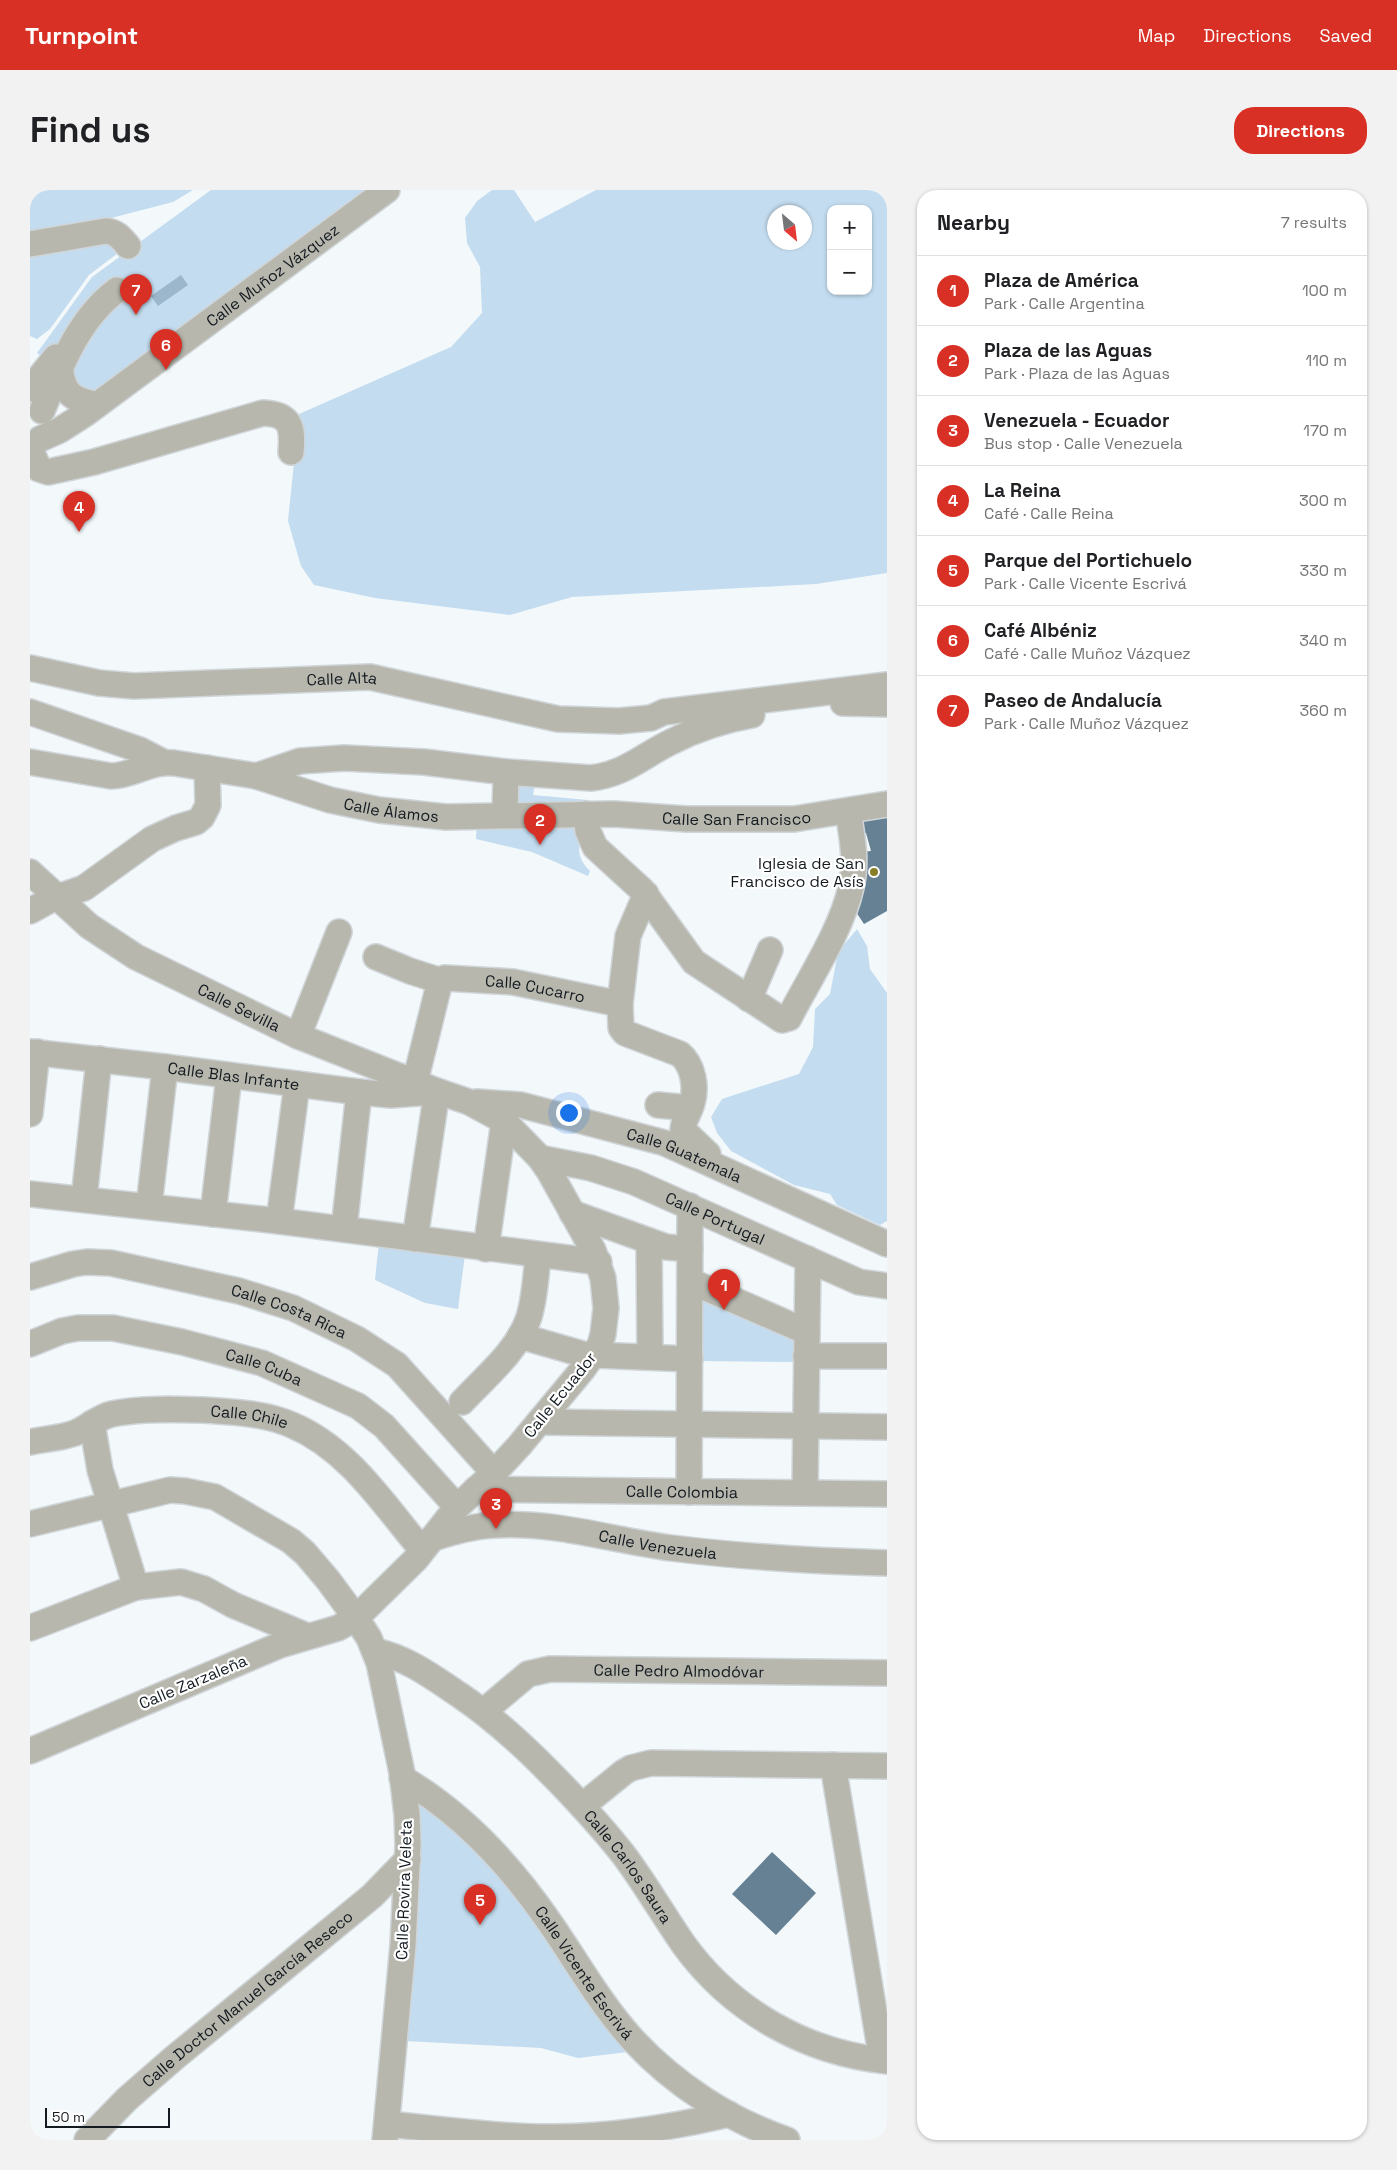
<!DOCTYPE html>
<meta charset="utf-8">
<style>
body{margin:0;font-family:"Space Grotesk",sans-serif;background:#f2f2f2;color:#202124}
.controls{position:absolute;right:15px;top:15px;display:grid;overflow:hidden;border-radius:10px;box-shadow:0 1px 4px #0004}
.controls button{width:45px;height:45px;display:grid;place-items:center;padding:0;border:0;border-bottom:1px solid #e0e0e0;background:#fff;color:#202124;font:25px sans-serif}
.compass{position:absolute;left:737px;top:15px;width:45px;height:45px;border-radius:50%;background:#fff;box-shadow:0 1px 4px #0004;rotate:152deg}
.scale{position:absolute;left:15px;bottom:12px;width:125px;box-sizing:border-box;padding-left:5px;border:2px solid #131b21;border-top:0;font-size:14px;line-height:18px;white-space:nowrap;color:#131b21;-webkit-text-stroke:4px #fff;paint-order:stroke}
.you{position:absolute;left:538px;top:922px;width:18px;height:18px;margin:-12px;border:4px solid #fff;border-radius:50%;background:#1a73e8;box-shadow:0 0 0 8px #1a73e833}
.badge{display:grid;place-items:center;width:32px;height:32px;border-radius:50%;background:#d93025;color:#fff;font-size:16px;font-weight:700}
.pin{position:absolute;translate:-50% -41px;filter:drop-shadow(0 1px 2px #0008)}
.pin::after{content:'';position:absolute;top:26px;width:18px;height:15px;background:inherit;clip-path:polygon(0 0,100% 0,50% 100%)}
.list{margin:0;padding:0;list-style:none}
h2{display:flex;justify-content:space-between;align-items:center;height:65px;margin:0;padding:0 20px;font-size:21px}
h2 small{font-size:16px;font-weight:400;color:#757577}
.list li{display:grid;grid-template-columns:32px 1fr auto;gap:15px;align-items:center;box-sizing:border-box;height:70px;padding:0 20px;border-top:1px solid #e0e0e0}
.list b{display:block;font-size:19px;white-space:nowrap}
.list p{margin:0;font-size:16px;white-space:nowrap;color:#757577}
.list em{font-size:16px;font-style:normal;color:#757577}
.map{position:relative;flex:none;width:857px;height:1950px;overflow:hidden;border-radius:20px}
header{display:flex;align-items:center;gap:30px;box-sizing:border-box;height:70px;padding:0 25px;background:#d93025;color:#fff}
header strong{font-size:24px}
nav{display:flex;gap:28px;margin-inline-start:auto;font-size:18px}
.intro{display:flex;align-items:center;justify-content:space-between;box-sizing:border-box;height:120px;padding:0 30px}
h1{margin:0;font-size:35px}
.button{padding:12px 22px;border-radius:20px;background:#d93025;color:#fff;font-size:18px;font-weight:700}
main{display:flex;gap:30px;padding:0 30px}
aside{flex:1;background:#fff;border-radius:20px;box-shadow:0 1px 4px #0004}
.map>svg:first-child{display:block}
.green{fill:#c3dcef;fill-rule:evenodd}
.water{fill:#9cb7cb}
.building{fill:#678194}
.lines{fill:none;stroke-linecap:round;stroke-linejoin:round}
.minor-casing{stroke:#cfd5d8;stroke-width:28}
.minor{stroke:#b8b7ad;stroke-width:25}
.poi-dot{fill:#867f26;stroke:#fff;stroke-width:2}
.labels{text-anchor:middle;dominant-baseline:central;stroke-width:4.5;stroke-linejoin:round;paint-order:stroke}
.street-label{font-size:16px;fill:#131b21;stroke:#fff}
.poi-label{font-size:16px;fill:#131b21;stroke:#fff;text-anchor:end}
</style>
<header>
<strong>Turnpoint</strong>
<nav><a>Map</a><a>Directions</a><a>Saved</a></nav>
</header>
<div class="intro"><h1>Find us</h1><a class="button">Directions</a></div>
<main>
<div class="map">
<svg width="857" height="1950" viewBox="0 0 857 1950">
<rect width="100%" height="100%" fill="#f3f8fb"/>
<!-- green -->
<path class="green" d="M0,0H163L143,12L0,49Z
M181,0H340L75,202L53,205L36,183L7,163L62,87Z
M462,0H484L505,32L566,0H857V383L786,394L542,407L480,425L345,408L284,395L271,376L258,331L269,224L421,157L452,123L450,77L437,53L435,28L447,11ZM801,19H838V101H801ZM744,22H774V52H744Z
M61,52L83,54L92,60L59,85L20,139L7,149L0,146V60Z
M483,589L505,593L503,605L558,610L557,619H484Z
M542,628L553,645C546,660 549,670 560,681L558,686L502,662L446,649L447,630Z
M827,739L837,756L840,779L857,803V1031L850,1035L807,1015L800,1004L764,995L701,961L687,943L681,927L692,909L769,884L783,857L785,819L800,804L808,762Z
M349,1052L435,1064L428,1119L395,1113L345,1090Z
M670,1098L768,1141L767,1172L669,1171Z
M387,1612L437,1644L606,1861L548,1868L511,1858L375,1851L390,1680Z"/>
<!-- water -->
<path class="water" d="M151,85L158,95L128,116L121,106Z"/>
<!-- building -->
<path class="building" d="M857,626V721L834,734L818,710L830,662L841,661L836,643L827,645L824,631Z
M742,1662L786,1703L746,1745L702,1704Z"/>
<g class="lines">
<defs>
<g id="minor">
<path d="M0,54L76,41C87,42 91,48 98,56"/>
<path d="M30,177C33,198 37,208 60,213"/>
<path d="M0,199L26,167"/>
<path d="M12,221C30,178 48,129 87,100"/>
<path id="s1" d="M10,249L30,240L55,224L357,0"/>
<path d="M0,258L9,279L18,282L64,272L233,223C261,224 263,237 261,262"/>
<path id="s2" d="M0,478L69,493L104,496L340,487L528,529L589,531L621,528L634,522L857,495"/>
<path d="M813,513L857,514"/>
<path d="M0,522L110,560L133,572"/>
<path id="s3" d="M0,572L81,586C103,586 121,570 144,573L226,586L300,610L349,620L416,627L584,624L656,629H764L857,614"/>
<path d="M226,586L270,571L314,568L394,572L476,582L561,588C595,584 612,566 641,552C666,539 694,530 722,525"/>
<path d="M556,624L558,641L565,657L612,700L664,772L752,830L759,828C779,789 812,739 821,697C827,671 822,646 818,621"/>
<path d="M475,625L476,582"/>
<path id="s4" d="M0,682L59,736L106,767L268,846L407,901L439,912L474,931L510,968L519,981L563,1060L573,1088L576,1118L573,1144L570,1155L553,1179L489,1256L464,1283L427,1317L386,1369L326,1428L308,1438L250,1455L0,1561"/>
<path d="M0,721L22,709L54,698L122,649L146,638L166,632L172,627L178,615L177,578"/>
<path d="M346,767L380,781L411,791"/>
<path d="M719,809L740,760"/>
<path d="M590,814L591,838L595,843L650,864C663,875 667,897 662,913C660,922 653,930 653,940L678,964"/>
<path d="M268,846L309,742"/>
<path id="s5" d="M0,862L135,877L329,902L361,905L402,902"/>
<path id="s6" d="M385,892L409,795L415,788L483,792L590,814L598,746L616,704"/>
<path id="s7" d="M447,912L491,915L635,953L857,1054"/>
<path d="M628,915L660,918"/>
<path d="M0,924L7,862"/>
<path id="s8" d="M510,968L561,978L604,992L829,1092L857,1096"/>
<path d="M0,1004L249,1031L569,1072"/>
<path d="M54,1009L69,869"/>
<path d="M119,1016L135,877"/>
<path d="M542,1023L636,1057L660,1059"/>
<path d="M183,1024L199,886"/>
<path d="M249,1031L267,894"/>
<path d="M314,1039L329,902"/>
<path d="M385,1049L407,901"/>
<path d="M619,1051L620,1167"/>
<path d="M456,1059L474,931"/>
<path id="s9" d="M0,1087L43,1074L57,1072L81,1073L209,1101L263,1118L327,1149L367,1175L464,1283"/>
<path d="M660,1091L777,1142"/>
<path d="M490,1146L563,1167"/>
<path id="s10" d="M0,1154L32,1141L48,1138H83L152,1152L232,1173L328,1216L354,1236L427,1317"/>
<path d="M564,1165L660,1169"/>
<path d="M776,1166H857"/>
<path d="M432,1212C456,1186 488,1161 499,1127C505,1107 506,1085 508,1065"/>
<path d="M509,1232L857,1237"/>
<path d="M62,1233L70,1280L106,1397"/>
<path id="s11" d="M0,1252C15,1249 31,1248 45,1243C58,1238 68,1227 82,1224C109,1218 145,1219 173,1220C202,1222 235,1223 262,1235C319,1259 354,1315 392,1360"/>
<path id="s12" d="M446,1299L857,1304"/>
<path d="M659,1302L660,1016"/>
<path d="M775,1302L778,1069"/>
<path d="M0,1334L140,1300L155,1301L185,1307L261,1351L275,1363L298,1390L326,1428L339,1448L349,1473L372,1583L377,1625L378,1655L373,1755L355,1950"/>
<path id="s13" d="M401,1349C421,1342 442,1336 464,1335C524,1331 582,1350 641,1358C713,1367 784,1371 857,1373"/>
<path d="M0,1438L106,1397L151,1392L174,1399L203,1415L277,1446"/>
<path id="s14" d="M345,1461C378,1468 404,1488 431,1506C469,1532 501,1563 533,1596C554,1618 574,1640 593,1664C615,1693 633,1725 654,1755C702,1821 776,1863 857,1871"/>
<path id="s15" d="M454,1521L498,1484L520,1479L857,1483"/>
<path d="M803,1575L852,1870"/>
<path id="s16" d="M372,1588C432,1623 481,1676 520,1733C547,1772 571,1815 603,1850C645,1895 699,1930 757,1950"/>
<path d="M552,1616L594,1582L601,1578L621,1573L857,1576"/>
<path d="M357,1934C410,1939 464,1947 517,1947C579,1948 639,1938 699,1924"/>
<path id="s17" d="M57,1950L97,1909L144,1868L342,1706L378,1669"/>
</g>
</defs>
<!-- minor casing -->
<use href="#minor" class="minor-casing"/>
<!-- minor -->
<use href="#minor" class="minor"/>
</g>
<!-- markers -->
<circle class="poi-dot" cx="844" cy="682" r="5"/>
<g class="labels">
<!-- street labels -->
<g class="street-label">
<text stroke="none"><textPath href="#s1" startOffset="285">Calle Muñoz Vázquez</textPath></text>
<text stroke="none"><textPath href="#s2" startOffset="314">Calle Alta</textPath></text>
<text stroke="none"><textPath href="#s3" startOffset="370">Calle Álamos</textPath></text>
<text stroke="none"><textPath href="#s3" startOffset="716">Calle San Francisco</textPath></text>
<text stroke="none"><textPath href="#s6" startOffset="200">Calle Cucarro</textPath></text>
<text stroke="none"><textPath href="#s4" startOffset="251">Calle Sevilla</textPath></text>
<text stroke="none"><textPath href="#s5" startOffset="205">Calle Blas Infante</textPath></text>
<text stroke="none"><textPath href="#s7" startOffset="215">Calle Guatemala</textPath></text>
<text stroke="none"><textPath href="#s8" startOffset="186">Calle Portugal</textPath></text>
<text stroke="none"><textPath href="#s9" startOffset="268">Calle Costa Rica</textPath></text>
<text stroke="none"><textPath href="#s10" startOffset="242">Calle Cuba</textPath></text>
<text transform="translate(530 1205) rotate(-51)">Calle Ecuador</text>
<text stroke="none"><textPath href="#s11" startOffset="226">Calle Chile</textPath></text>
<text stroke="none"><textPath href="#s12" startOffset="206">Calle Colombia</textPath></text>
<text stroke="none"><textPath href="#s13" startOffset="230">Calle Venezuela</textPath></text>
<text stroke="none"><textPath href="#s15" startOffset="209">Calle Pedro Almodóvar</textPath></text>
<text transform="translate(163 1492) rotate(-23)">Calle Zarzaleña</text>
<text stroke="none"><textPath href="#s14" startOffset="338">Calle Carlos Saura</textPath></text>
<text transform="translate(374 1700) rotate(-88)">Calle Rovira Veleta</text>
<text stroke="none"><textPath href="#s16" startOffset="269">Calle Vicente Escrivá</textPath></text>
<text stroke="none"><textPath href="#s17" startOffset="214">Calle Doctor Manuel García Reseco</textPath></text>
</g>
<!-- poi labels -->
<g class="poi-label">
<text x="834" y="673">Iglesia de San<tspan x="834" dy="18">Francisco de Asís</tspan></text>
</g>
</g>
</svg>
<div class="controls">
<button>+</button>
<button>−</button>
</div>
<svg class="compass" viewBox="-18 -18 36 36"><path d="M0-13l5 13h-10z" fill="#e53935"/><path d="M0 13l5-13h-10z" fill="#757577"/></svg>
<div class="scale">50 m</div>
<div class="you"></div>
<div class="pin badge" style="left:694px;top:1120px">1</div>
<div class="pin badge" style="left:510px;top:655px">2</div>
<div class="pin badge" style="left:466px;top:1339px">3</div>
<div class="pin badge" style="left:49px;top:342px">4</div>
<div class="pin badge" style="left:450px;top:1735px">5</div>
<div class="pin badge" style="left:136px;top:180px">6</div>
<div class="pin badge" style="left:106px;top:125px">7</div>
</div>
<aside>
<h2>Nearby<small>7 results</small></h2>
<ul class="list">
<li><span class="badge">1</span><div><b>Plaza de América</b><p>Park · Calle Argentina</p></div><em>100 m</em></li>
<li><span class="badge">2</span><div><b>Plaza de las Aguas</b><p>Park · Plaza de las Aguas</p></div><em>110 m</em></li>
<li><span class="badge">3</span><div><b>Venezuela - Ecuador</b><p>Bus stop · Calle Venezuela</p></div><em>170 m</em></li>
<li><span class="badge">4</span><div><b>La Reina</b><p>Café · Calle Reina</p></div><em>300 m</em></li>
<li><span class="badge">5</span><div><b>Parque del Portichuelo</b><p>Park · Calle Vicente Escrivá</p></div><em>330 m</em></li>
<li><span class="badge">6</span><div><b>Café Albéniz</b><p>Café · Calle Muñoz Vázquez</p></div><em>340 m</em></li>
<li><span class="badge">7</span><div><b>Paseo de Andalucía</b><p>Park · Calle Muñoz Vázquez</p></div><em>360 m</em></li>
</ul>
</aside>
</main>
